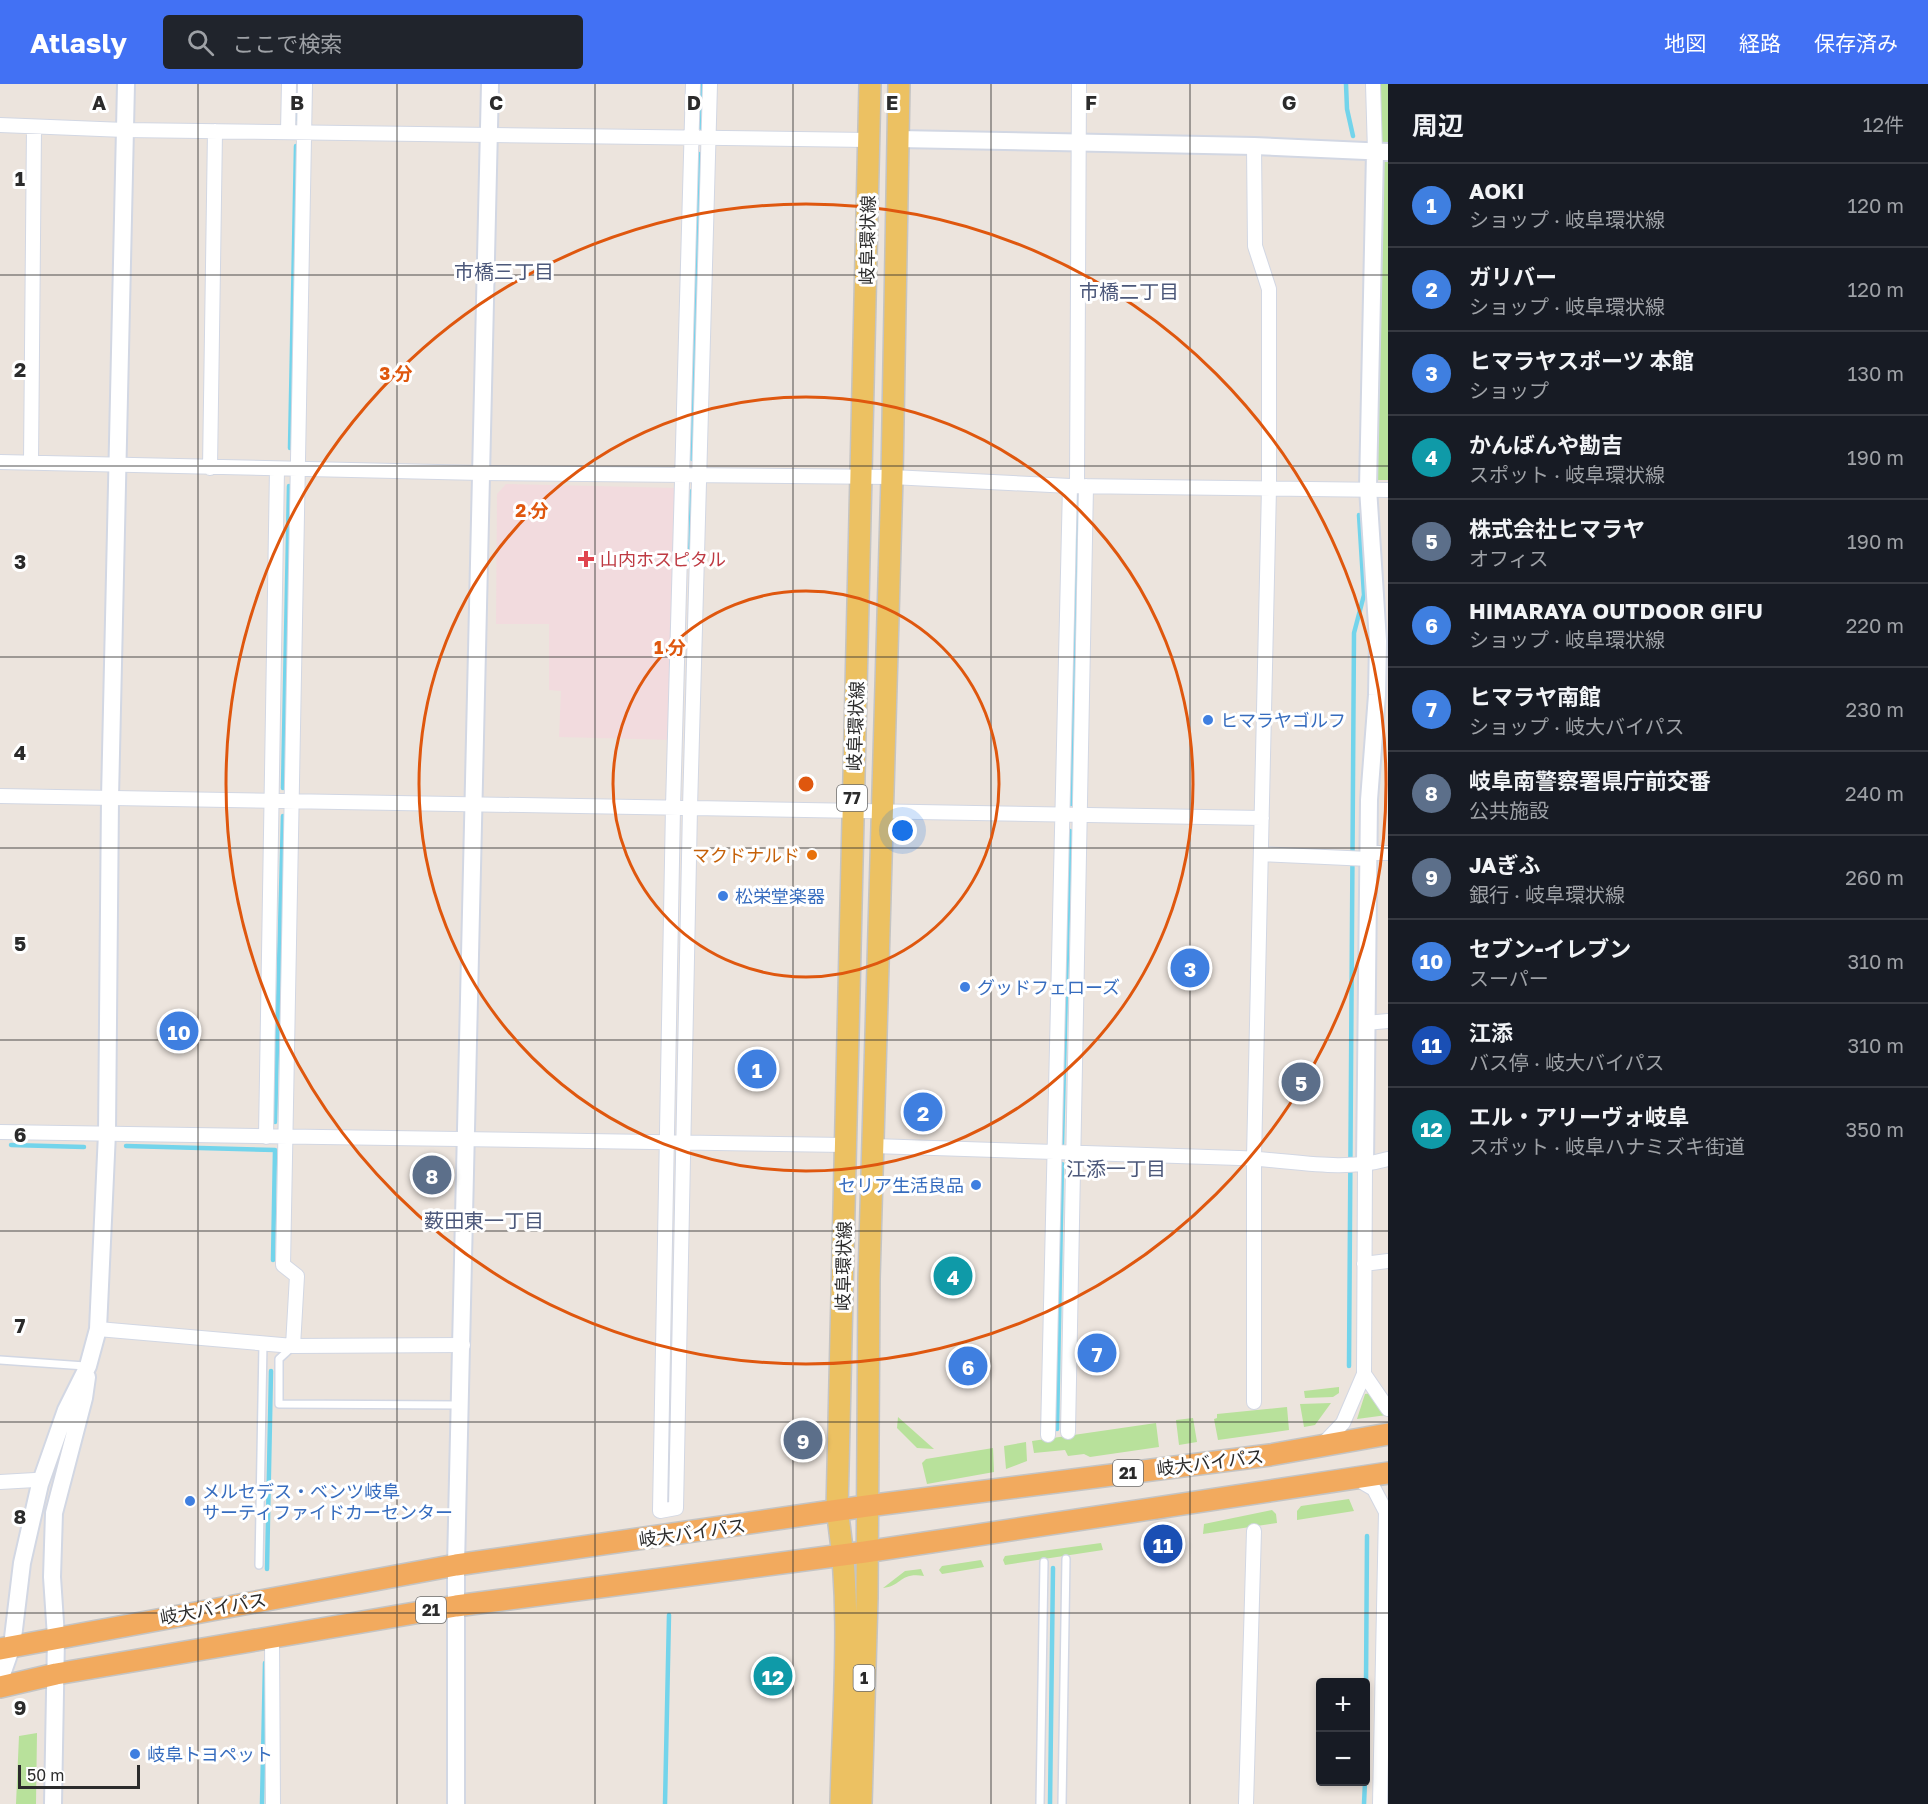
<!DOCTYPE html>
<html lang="ja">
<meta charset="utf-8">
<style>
body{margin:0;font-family:"Golos Text","Noto Sans JP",sans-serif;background:#20242c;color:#f1f3f6}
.controls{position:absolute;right:18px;bottom:18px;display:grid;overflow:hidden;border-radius:6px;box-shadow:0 3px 9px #0003}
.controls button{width:54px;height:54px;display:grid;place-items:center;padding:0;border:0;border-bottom:2px solid #363941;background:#171b24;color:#f1f3f6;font:30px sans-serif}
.scale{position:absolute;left:18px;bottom:15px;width:122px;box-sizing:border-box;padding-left:6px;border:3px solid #2b2b2b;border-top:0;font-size:16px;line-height:21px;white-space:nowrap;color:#2b2b2b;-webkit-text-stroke:4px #fff;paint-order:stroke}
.you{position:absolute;left:903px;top:747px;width:21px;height:21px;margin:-15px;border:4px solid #fff;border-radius:50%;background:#1a73e8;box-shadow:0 0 0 9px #1a73e833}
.badge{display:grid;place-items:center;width:39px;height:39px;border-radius:50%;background:#4271f4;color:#fff;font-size:20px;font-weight:700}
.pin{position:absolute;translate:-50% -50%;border:3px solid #fff;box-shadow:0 2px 6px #0006}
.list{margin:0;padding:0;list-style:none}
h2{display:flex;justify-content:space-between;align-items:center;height:78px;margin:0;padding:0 24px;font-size:26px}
h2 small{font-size:20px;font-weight:400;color:#9ea1a6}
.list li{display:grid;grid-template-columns:39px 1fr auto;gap:18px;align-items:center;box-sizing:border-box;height:84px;padding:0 24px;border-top:2px solid #363941}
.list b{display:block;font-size:22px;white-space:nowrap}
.list p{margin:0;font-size:20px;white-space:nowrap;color:#9ea1a6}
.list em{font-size:20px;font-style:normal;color:#9ea1a6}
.icon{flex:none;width:33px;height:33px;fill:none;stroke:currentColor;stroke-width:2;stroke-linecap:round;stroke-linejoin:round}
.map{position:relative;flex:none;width:1388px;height:1720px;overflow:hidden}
header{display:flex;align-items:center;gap:36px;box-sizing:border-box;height:84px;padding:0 30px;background:#4271f4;color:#fff}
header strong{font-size:28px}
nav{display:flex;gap:33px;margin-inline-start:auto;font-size:21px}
.search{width:420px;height:54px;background:#20242c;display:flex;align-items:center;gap:15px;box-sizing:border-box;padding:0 21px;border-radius:6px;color:#9ea1a6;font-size:22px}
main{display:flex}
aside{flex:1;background:#171b24}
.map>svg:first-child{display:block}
.medical{fill:#f2dbde}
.green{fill:#b8e19b}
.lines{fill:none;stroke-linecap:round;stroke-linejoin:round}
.stream{stroke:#73d4eb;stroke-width:4.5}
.service-casing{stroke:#d2d7e3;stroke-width:10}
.minor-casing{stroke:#d2d7e3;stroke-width:16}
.tertiary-casing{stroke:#d2d7e3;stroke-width:20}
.primary-casing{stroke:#c4c4c4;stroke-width:24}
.trunk-casing{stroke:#c4c4c4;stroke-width:24}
.service{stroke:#fff;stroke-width:7}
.minor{stroke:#fff;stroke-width:14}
.tertiary{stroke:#fff;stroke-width:16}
.primary{stroke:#ecc162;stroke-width:21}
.trunk{stroke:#f2aa5e;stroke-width:21}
.grid{fill:none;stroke:#2b2b2b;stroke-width:1.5;stroke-opacity:0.55}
.ring{fill:none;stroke:#df570e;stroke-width:3}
.health-dot{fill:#e0444e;stroke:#fff;stroke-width:2}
.shop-dot{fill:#3f7fe0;stroke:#fff;stroke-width:2}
.food-dot{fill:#e8710a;stroke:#fff;stroke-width:2}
.labels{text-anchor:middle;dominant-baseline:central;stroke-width:6;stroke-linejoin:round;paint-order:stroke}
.shield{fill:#fff;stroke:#6b6b6b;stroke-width:1.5}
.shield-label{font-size:16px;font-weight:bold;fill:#2b2b2b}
.street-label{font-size:18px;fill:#2b2b2b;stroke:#fff}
.health-label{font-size:18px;fill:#be3a42;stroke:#fff;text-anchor:start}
.shop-label{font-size:18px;fill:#366cbe;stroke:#fff;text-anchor:start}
.food-label{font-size:18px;fill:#c56008;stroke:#fff;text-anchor:end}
.neighbourhood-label{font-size:20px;fill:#4c587a;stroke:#fff}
.grid-label{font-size:20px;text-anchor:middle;font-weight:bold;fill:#2b2b2b;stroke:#fff;stroke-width:6;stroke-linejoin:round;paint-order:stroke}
.centre{fill:#df570e;stroke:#fff;stroke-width:3}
.ring-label{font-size:18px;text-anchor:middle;font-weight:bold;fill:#df570e;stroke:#fff;stroke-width:6;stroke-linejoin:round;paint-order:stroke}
</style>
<header>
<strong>Atlasly</strong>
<div class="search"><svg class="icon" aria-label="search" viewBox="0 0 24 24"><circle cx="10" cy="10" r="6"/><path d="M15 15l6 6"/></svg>ここで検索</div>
<nav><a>地図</a><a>経路</a><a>保存済み</a></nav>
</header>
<main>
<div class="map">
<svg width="1388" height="1720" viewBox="0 0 1388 1720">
<rect width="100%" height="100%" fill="#ece4dd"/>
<!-- medical -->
<path class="medical" d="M506,400L677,404L674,656L559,653L561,607L549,606V540H496L497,410Z"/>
<!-- green -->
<path class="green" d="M1381,0H1388V396H1376Z
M1339,1303V1309L1333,1313L1305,1314L1304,1307Z
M1372,1309L1387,1331L1357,1335L1365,1310Z
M1331,1319L1315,1341L1304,1343L1300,1320Z
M1287,1323L1289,1346L1218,1356L1214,1335L1217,1334V1330Z
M898,1333L934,1365L917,1364L897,1344Z
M1193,1334L1197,1358L1179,1361L1176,1336Z
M1156,1339L1159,1363L1090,1373L1084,1370L1068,1372L1065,1366L1034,1369L1032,1357Z
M1026,1358L1027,1377L1006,1385L1004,1362Z
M993,1364L994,1388L927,1400L922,1379L926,1375Z
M1349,1415L1354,1427L1297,1436V1427L1301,1422Z
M1272,1426L1276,1430L1277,1439L1203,1450L1204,1440Z
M1101,1459L1103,1466L1005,1481L1003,1476L1005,1472Z
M981,1476L984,1483L942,1490L939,1486L942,1482Z
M921,1485L924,1492C900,1488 902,1502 883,1504L905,1487Z
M37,1649L36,1720H16L19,1652Z"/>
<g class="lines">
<!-- stream -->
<path class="stream" d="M1346,0L1347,25L1353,52
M297,35L298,0
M699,50L700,0
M290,364L296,62
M692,375L699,70
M690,476L692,407
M283,704L289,402
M1071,720L1077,409
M275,1038L283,732
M11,1061L84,1063
M1062,1061L1070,747
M126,1062L275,1066L273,1176
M1349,1282L1354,549L1364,511L1359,431
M1057,1345L1062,1080
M267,1485L271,1287
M1366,1600L1367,1452
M262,1720L265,1579
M665,1720L669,1531
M1050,1720L1053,1484
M1364,1720L1365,1698"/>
<defs>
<path id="service" d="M292,1263L279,1275V1320L458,1321
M0,1276L85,1282
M259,1481L263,1260
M1040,1720L1044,1478
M1062,1720L1066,1475"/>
<path id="minor" d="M693,0L673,723L660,1427L676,1424L690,724L710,0
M1373,0L1375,68
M0,41L125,46L868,56
M288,48L289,0
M0,378L481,389L892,393L1070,402L1388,406
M31,378L34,43
M210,384L215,47
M1077,401L1079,0
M0,712L1262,734
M1369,769H1388
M1261,770L1369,775
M1366,939L1388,937
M0,1048L845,1061
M266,1053L277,385
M873,1062C995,1066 1117,1070 1239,1074C1288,1075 1340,1089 1388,1075
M1364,1180L1388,1177
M98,1245L293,1262L463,1261
M293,1262L297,1192L283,1181L305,0
M1364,1290L1388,1325
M1254,1318V1074L1269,404V205L1255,162L1254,62
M1068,1348L1086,402
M1048,1351L1070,402
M1322,1361L1343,1339L1364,1290L1365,1081
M1355,1394L1374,1405L1386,1428L1388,1424
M0,1398L35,1396L40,1400
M272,1553L273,1720
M1246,1720L1254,1447
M1380,1720L1386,1428"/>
<path id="tertiary" d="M898,55L1254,62L1388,68
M1365,1081L1369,716L1377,611L1378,557L1368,404L1375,68
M0,1596L12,1562L22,1479L40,1400L66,1326L88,1282L98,1245L107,1049L110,714L126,0
M53,1720L56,1553L52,1493L54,1429L84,1314L87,1293
M456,1720V1481L490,0"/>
<path id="primary" d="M841,1720C843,1623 853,1523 837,1427L870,0
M861,1720L867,1514L869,1195L892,393L899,0"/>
<path id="trunk" d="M0,1565L456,1481L867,1422L1270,1371L1388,1350
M0,1603L56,1590L456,1522L865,1468L1388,1389"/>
</defs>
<!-- service casing -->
<use href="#service" class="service-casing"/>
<!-- minor casing -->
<use href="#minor" class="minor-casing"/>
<!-- tertiary casing -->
<use href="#tertiary" class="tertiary-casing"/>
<!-- primary casing -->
<use href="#primary" class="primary-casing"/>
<!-- trunk casing -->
<use href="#trunk" class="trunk-casing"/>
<!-- service -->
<use href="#service" class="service"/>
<!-- minor -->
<use href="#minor" class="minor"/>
<!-- tertiary -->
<use href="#tertiary" class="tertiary"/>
<!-- primary -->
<use href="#primary" class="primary"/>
<!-- trunk -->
<use href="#trunk" class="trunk"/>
</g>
<!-- grid -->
<path class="grid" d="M198,0V1720M397,0V1720M595,0V1720M793,0V1720M991,0V1720M1190,0V1720M0,191H1388M0,382H1388M0,573H1388M0,764H1388M0,956H1388M0,1147H1388M0,1338H1388M0,1529H1388"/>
<!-- distance rings -->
<g class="ring">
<circle cx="806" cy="700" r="193"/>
<circle cx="806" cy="700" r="387"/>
<circle cx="806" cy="700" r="580"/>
</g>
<!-- markers -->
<path class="health-dot" d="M583 466h6v6h6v6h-6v6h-6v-6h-6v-6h6z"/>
<g class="shop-dot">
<circle cx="1208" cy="636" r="6"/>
<circle cx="723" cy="812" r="6"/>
<circle cx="965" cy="903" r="6"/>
<circle cx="976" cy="1101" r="6"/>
<circle cx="190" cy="1417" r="6"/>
<circle cx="135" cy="1670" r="6"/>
</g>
<circle class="food-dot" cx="812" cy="771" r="6"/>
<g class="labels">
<!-- shield labels -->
<g class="shield">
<rect x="837" y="701" width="30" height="26" rx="4.5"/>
<rect x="1113" y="1376" width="30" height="26" rx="4.5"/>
<rect x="416" y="1513" width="30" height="26" rx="4.5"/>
<rect x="853.5" y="1581" width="21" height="26" rx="4.5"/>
</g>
<g class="shield-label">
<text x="852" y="714">77</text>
<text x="1128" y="1389">21</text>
<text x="431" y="1526">21</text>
<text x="864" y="1594">1</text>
</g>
<!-- street labels -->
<g class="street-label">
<text transform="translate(867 156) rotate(-89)">岐阜環状線</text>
<text transform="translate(855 642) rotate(-88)">岐阜環状線</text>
<text transform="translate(843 1182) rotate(-89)">岐阜環状線</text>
<text transform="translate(1210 1378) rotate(-7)">岐大バイパス</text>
<text transform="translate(692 1448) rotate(-8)">岐大バイパス</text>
<text transform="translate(213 1524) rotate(-10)">岐大バイパス</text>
</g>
<!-- health labels -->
<g class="health-label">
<text x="600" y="475">山内ホスピタル</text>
</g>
<!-- shop labels -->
<g class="shop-label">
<text x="1220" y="636">ヒマラヤゴルフ</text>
<text x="735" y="812">松栄堂楽器</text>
<text x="977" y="903">グッドフェローズ</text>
<text x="964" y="1101" text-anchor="end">セリア生活良品</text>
<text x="202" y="1407">メルセデス・ベンツ岐阜<tspan x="202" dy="21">サーティファイドカーセンター</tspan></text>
<text x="147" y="1670">岐阜トヨペット</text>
</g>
<!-- food labels -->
<g class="food-label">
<text x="800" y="771">マクドナルド</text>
</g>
<!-- neighbourhood labels -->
<g class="neighbourhood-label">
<text x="504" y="187">市橋三丁目</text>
<text x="1129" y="207">市橋二丁目</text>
<text x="1116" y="1084">江添一丁目</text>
<text x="484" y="1136">薮田東一丁目</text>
</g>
</g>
<g class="grid-label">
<text x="99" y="26">A</text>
<text x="297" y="26">B</text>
<text x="496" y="26">C</text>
<text x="694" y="26">D</text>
<text x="892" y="26">E</text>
<text x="1091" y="26">F</text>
<text x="1289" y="26">G</text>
<text x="20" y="102">1</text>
<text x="20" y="293">2</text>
<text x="20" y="485">3</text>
<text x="20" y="676">4</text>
<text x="20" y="867">5</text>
<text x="20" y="1058">6</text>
<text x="20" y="1249">7</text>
<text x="20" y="1440">8</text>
<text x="20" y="1631">9</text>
</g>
<circle cx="806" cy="700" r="9" class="centre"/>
<g class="ring-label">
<text x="396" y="296">3 分</text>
<text x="532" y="433">2 分</text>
<text x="670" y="570">1 分</text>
</g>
</svg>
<div class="controls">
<button>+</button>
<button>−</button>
</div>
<div class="scale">50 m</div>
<div class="you"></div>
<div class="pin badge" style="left:757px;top:985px;background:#3f7fe0">1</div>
<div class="pin badge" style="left:923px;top:1028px;background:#3f7fe0">2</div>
<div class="pin badge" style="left:1190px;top:884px;background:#3f7fe0">3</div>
<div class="pin badge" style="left:953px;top:1192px;background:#0f9aa8">4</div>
<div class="pin badge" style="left:1301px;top:998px;background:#5c6f8a">5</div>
<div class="pin badge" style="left:968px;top:1282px;background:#3f7fe0">6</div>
<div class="pin badge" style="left:1097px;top:1269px;background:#3f7fe0">7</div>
<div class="pin badge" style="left:432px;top:1091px;background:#5c6f8a">8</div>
<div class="pin badge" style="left:803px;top:1356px;background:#5c6f8a">9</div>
<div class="pin badge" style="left:179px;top:947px;background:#3f7fe0">10</div>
<div class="pin badge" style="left:1163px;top:1460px;background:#1a4fb4">11</div>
<div class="pin badge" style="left:773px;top:1592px;background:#0f9aa8">12</div>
</div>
<aside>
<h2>周辺<small>12件</small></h2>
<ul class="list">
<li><span class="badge" style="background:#3f7fe0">1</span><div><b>AOKI</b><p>ショップ · 岐阜環状線</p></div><em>120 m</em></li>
<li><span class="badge" style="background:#3f7fe0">2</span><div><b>ガリバー</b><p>ショップ · 岐阜環状線</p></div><em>120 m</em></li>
<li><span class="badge" style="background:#3f7fe0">3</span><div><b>ヒマラヤスポーツ 本館</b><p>ショップ</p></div><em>130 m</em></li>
<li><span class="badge" style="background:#0f9aa8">4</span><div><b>かんばんや勘吉</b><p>スポット · 岐阜環状線</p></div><em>190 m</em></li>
<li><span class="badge" style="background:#5c6f8a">5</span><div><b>株式会社ヒマラヤ</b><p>オフィス</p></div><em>190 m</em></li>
<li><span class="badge" style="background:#3f7fe0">6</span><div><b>HIMARAYA OUTDOOR GIFU</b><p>ショップ · 岐阜環状線</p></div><em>220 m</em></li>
<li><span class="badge" style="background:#3f7fe0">7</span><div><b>ヒマラヤ南館</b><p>ショップ · 岐大バイパス</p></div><em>230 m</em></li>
<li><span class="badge" style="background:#5c6f8a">8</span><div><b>岐阜南警察署県庁前交番</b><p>公共施設</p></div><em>240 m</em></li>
<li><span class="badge" style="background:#5c6f8a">9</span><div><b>JAぎふ</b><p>銀行 · 岐阜環状線</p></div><em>260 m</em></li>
<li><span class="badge" style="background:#3f7fe0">10</span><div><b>セブン-イレブン</b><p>スーパー</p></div><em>310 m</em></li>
<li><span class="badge" style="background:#1a4fb4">11</span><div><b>江添</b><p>バス停 · 岐大バイパス</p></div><em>310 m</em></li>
<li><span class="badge" style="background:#0f9aa8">12</span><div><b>エル・アリーヴォ岐阜</b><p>スポット · 岐阜ハナミズキ街道</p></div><em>350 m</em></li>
</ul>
</aside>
</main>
